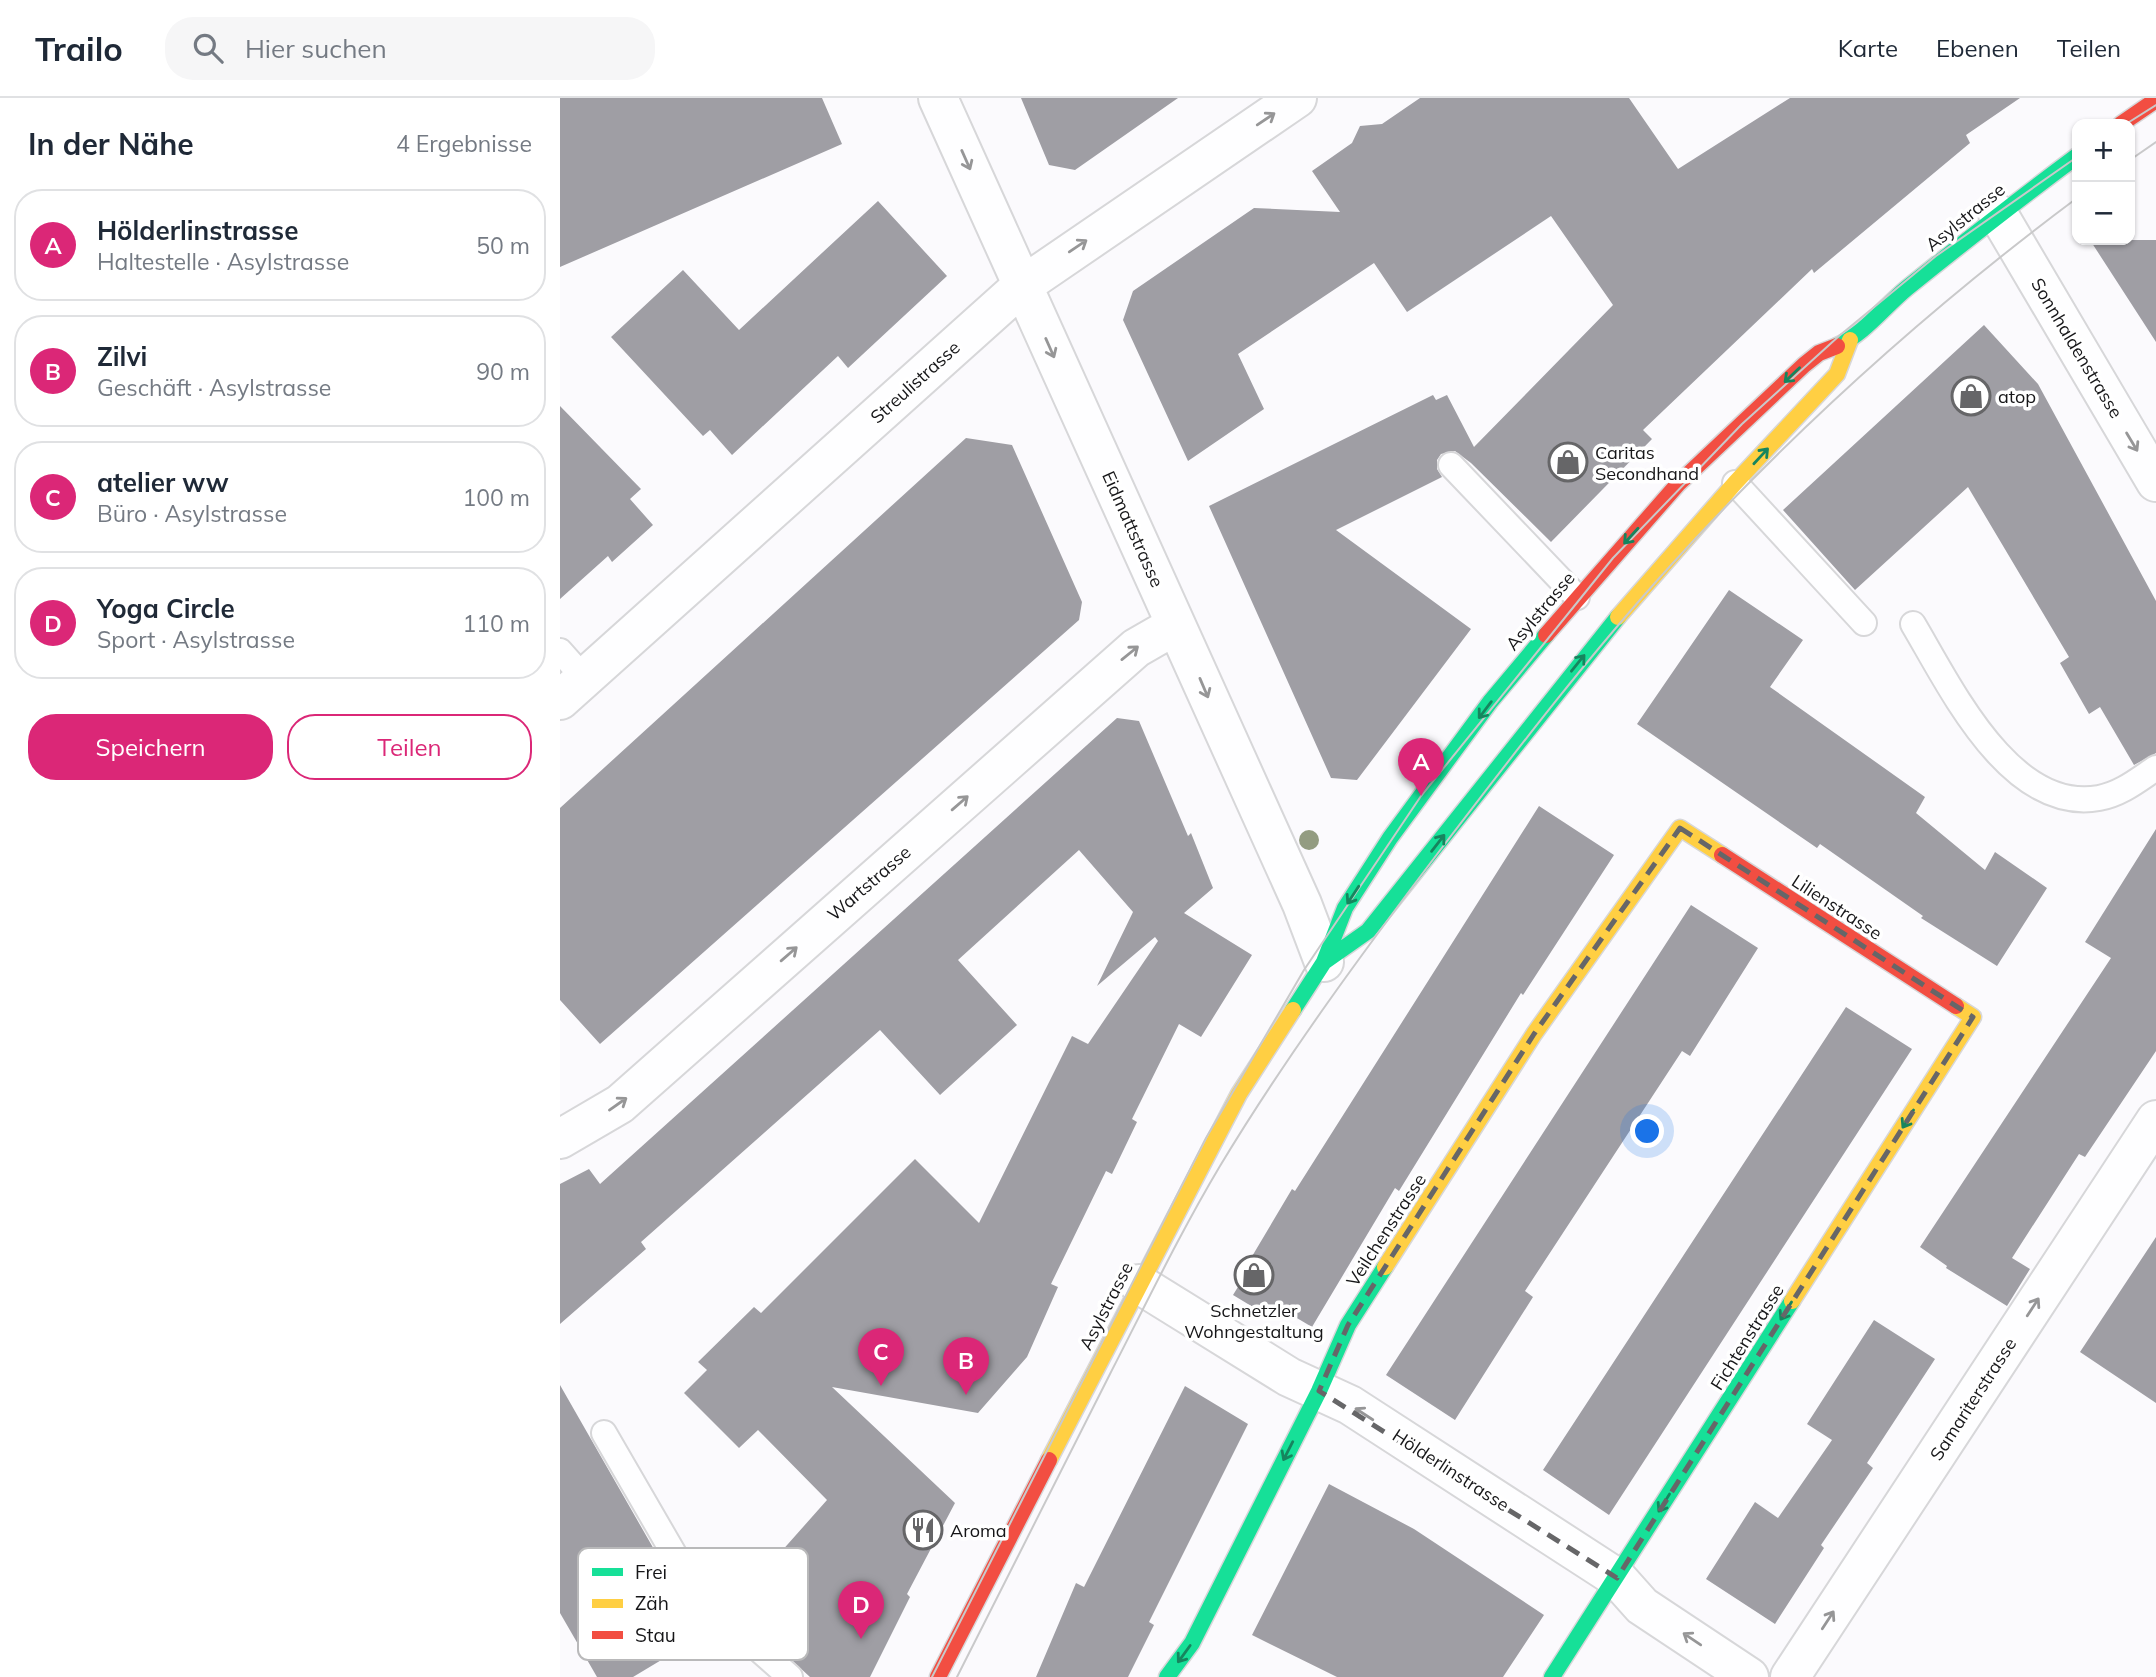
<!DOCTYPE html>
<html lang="de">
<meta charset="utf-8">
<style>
body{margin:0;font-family:Mulish,sans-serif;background:#f6f6f7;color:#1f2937}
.controls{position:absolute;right:21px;top:21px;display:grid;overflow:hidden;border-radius:14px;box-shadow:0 2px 5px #0004}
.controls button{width:63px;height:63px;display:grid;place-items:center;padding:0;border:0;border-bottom:2px solid #e0e1e3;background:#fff;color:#1f2937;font:35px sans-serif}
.you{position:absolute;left:1088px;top:1034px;width:24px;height:24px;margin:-18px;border:5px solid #fff;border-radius:50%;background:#1a73e8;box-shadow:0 0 0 10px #1a73e833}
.badge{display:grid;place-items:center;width:46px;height:46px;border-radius:50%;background:#db2777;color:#fff;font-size:23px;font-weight:700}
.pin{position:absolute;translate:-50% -58px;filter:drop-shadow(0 2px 4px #0008)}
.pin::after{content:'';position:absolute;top:37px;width:24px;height:21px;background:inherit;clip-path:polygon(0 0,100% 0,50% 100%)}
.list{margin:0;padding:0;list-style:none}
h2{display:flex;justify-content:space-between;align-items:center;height:91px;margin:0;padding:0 28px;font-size:30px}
h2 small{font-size:23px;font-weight:400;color:#747a83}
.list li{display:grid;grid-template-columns:46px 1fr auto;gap:21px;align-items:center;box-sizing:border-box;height:112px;margin:0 14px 14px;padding:0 14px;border:2px solid #e0e1e3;border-radius:28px}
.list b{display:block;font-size:26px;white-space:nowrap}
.list p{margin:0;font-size:23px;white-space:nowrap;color:#747a83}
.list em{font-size:23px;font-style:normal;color:#747a83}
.actions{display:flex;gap:14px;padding:21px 28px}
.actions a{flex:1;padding:16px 0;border:2px solid #db2777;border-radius:28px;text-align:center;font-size:24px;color:#db2777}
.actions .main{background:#db2777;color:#fff}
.icon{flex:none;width:38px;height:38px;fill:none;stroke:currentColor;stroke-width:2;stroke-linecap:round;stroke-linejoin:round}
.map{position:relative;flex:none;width:1596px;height:1579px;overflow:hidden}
header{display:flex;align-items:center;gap:42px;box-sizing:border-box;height:98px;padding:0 35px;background:#fff;border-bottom:2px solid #e0e1e3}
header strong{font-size:33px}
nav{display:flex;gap:38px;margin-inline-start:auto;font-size:24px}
.search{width:490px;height:63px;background:#f6f6f7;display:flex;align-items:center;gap:18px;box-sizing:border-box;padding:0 24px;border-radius:28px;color:#747a83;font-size:26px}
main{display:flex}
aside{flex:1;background:#fff}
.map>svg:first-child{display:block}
.building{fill:#9f9ea4}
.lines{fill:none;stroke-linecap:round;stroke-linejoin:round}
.lane-casing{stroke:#d7d7d9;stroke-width:28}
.street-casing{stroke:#d7d7d9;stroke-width:42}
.fast-casing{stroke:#d7d7d9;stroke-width:19}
.slow-casing{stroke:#d7d7d9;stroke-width:19}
.jam-casing{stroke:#d7d7d9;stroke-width:19}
.lane{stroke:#fefeff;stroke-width:24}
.street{stroke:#fefeff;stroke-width:38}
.fast{stroke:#16e098;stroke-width:16}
.slow{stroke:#ffcf43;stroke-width:16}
.jam{stroke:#f24e42;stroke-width:16}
.tram{stroke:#c9c9ca;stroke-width:2}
.tree{fill:#939c81}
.oneway{stroke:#969697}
.oneway2{stroke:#16855e}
.marked{fill:none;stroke:#666668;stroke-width:5;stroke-dasharray:14 9;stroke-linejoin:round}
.labels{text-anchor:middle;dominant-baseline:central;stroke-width:7;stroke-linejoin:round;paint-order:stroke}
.street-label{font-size:18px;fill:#161618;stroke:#fff}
.poi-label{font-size:18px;fill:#161618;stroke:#fff;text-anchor:start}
.key{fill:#fff;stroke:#b9b9ba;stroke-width:2}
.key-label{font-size:19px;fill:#161618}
</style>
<header>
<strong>Trailo</strong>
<div class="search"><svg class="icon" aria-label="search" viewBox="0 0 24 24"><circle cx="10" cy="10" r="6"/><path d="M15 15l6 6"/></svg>Hier suchen</div>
<nav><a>Karte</a><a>Ebenen</a><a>Teilen</a></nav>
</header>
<main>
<aside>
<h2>In der Nähe<small>4 Ergebnisse</small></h2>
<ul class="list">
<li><span class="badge">A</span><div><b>Hölderlinstrasse</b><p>Haltestelle · Asylstrasse</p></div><em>50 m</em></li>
<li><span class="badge">B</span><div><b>Zilvi</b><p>Geschäft · Asylstrasse</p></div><em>90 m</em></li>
<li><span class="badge">C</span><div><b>atelier ww</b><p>Büro · Asylstrasse</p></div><em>100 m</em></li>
<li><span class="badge">D</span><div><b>Yoga Circle</b><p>Sport · Asylstrasse</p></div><em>110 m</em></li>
</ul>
<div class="actions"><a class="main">Speichern</a><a>Teilen</a></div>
</aside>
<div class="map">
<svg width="1596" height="1579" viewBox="0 0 1596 1579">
<rect width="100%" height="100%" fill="#fbfafd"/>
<!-- building -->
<path class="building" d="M0,0H262L282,46L0,169Z
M461,0H618L515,72L489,67Z
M860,0H1069L1118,71L1230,0H1460L1406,37L1410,45L1254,175L1252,171L1083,332L1092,341L991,444L911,365L895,353L881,356L877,362V371L882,379L776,432L911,531L797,682L771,680L649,408L873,297L876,302L887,297L914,349L1053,207L991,118L847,214L814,165L678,256L704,311L628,363L563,222L573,193L694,110L780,114L752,73L792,45L800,28L822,26Z
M318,103L387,178L288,270L278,258L172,357L150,332L143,338L51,239L123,172L179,232Z
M1530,142H1596V244Z
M1424,227L1478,286L1596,503V655L1574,667L1540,609L1529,616L1500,565L1509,559L1408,389L1295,492L1223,412Z
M0,308L81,391L70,401L93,427L52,464L48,458L0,501Z
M406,340L452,347L522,504L519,522L40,946L0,902V710Z
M1169,492L1243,542L1210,589L1365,699L1356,715L1425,772L1435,754L1487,790L1437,868L1361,820L1363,818L1260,746L1257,750L1077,626Z
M557,620L579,623L628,738L631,735L653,790L624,815L692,857L641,939L619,926L572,1021L577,1024L552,1076L546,1073L491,1186L498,1189L467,1259L418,1315L272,1289L395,1405L347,1496L350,1499L310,1579H250L173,1508L267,1402L198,1332L179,1350L124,1295L147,1272L138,1264L194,1209L201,1215L355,1061L419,1125L512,938L528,946L598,843L595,839L537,888L573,814L519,752L398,862L457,927L380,997L320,932L81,1144L86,1151L0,1226V1086L29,1071L40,1086Z
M979,708L1054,757L963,897L961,895L839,1093L835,1090L752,1229L720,1210L713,1221L673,1197L681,1184L678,1182L732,1091L735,1093Z
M1596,731V953L1525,1059L1519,1056L1452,1160L1470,1171L1447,1208L1386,1170L1387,1168L1360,1149L1551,860L1525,844Z
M1131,807L1198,850L1130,958L1122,953L965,1193L973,1199L895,1322L826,1277Z
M1286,909L1352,951L1049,1417L983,1372Z
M1596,1139V1305L1520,1254Z
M1314,1222L1375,1261L1307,1365L1313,1370L1261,1447L1264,1450L1215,1526L1146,1481L1195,1404L1218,1420L1272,1342L1247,1326Z
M0,1287L143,1537L73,1579H37L0,1515Z
M625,1288L688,1326L589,1524L594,1527L568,1579H476L516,1485L524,1489Z
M769,1386L854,1431L984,1517L943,1579H777L692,1537Z"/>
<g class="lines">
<defs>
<path id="lane" d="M891,367L1017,499
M1175,385L1304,525
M1353,526C1390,588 1450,716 1539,700C1561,696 1578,682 1596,670
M0,553L24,580
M44,1335L139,1499L230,1579"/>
<path id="street" d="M378,0L742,806L764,864
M1438,116L1596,384
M0,602L462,188L737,0
M0,1041L60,1006L576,550L616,527
M579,1186L729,1279L790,1307L1057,1480L1082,1508L1189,1579
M1230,1579L1596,1022"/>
<path id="fast" d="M1277,248C1304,236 1324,209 1347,190C1403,145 1459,101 1517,58
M764,864L808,833L1058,519
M733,912L764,864L785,810L830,740L930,604L986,537
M607,1579L632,1545L759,1293L788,1227L825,1169
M992,1579L1232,1203"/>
<path id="slow" d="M1058,519L1175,385L1277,276L1290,242
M825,1169L974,936L1120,730L1162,757
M1232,1203L1413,919L1396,908
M489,1362L679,996L733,912"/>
<path id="jam" d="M1561,26L1596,2
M986,537L1118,386L1244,267L1259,255L1277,248
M1162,757L1396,908
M378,1579L489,1362"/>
</defs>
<!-- lane casing -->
<use href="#lane" class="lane-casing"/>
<!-- street casing -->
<use href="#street" class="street-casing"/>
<!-- fast casing -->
<use href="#fast" class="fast-casing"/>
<!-- slow casing -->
<use href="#slow" class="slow-casing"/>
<!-- jam casing -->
<use href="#jam" class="jam-casing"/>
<!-- lane -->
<use href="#lane" class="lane"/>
<!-- street -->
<use href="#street" class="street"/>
<!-- fast -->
<use href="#fast" class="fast"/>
<!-- slow -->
<use href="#slow" class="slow"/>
<!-- jam -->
<use href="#jam" class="jam"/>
<!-- tram -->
<path class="tram" d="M1566,26L1596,7
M1570,62L1596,44
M372,1579L646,1040L744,872L861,698L1053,460L1182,326L1279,238L1376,158L1517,59
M397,1579C448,1478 499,1377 550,1276C586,1206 620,1135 660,1068C727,957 803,854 881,751C955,654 1030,556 1112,466C1235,331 1371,209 1517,100"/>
</g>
<!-- trees -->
<circle class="tree" cx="749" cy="742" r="10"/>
<!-- one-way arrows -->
<defs><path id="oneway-shaft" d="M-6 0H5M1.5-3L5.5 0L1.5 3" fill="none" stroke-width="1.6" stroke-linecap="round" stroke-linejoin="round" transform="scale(1.75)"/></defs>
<g class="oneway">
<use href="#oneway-shaft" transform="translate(706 21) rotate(-34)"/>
<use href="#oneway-shaft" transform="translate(406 62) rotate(66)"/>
<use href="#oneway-shaft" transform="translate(518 148) rotate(-34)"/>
<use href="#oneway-shaft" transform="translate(490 250) rotate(66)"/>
<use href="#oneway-shaft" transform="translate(1572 344) rotate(59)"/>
<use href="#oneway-shaft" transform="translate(570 555) rotate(-39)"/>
<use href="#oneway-shaft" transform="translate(644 590) rotate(67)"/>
<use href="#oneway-shaft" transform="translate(400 705) rotate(-41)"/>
<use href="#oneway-shaft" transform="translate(229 856) rotate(-41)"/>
<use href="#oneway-shaft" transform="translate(58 1006) rotate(-35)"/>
<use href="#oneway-shaft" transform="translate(1473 1209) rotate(-57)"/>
<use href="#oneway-shaft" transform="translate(804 1316) rotate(-147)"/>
<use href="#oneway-shaft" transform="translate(1268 1522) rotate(-57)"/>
<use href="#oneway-shaft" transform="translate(1132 1541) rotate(-146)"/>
</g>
<g class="oneway2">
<use href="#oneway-shaft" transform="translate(1232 277) rotate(136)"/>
<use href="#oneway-shaft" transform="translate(1201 358) rotate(-47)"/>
<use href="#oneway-shaft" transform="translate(1071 438) rotate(132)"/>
<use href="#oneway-shaft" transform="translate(1018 565) rotate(-51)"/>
<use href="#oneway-shaft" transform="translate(925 612) rotate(127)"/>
<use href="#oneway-shaft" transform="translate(878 745) rotate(-52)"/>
<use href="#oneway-shaft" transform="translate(793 797) rotate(123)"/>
<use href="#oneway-shaft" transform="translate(1348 1021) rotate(122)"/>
<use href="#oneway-shaft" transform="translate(1226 1213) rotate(122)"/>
<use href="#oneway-shaft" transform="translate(728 1353) rotate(117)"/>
<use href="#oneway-shaft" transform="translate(1104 1405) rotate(122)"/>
<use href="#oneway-shaft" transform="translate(624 1556) rotate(126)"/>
</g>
<!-- marked area -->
<path class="marked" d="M1120,730L1413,919L1057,1480L759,1293L788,1227L974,936Z"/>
<!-- icons -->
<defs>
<symbol id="shop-ring" viewBox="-11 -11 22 22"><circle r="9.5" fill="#fff" stroke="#666668" stroke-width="1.5"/><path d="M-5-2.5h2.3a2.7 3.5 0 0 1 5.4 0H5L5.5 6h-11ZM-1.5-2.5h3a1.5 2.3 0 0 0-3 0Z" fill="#666668"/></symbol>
<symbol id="restaurant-ring" viewBox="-11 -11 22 22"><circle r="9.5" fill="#fff" stroke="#666668" stroke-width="1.5"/><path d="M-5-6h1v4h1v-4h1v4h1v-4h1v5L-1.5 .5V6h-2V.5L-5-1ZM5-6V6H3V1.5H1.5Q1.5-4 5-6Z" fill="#666668"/></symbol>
</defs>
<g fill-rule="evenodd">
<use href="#shop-ring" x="1389" y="276" width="44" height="44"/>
<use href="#shop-ring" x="986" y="342" width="44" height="44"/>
<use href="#shop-ring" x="672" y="1155" width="44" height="44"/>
<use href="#restaurant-ring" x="341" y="1410" width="44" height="44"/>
</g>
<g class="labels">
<!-- street labels -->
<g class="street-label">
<text transform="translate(1405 119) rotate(-39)">Asylstrasse</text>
<text transform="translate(1517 250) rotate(59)">Sonnhaldenstrasse</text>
<text transform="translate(355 284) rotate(-42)">Streulistrasse</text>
<text transform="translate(573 431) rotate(66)">Eidmattstrasse</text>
<text transform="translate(980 513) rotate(-50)">Asylstrasse</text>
<text transform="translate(309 785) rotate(-41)">Wartstrasse</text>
<text transform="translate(1277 809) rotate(33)">Lilienstrasse</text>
<text transform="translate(826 1132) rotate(-57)">Veilchenstrasse</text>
<text transform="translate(546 1208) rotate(-63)">Asylstrasse</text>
<text transform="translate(1187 1239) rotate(-58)">Fichtenstrasse</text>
<text transform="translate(1413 1301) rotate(-57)">Samariterstrasse</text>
<text transform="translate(891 1372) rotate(33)">Hölderlinstrasse</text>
</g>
<!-- poi labels -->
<g class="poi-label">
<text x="1438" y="298">atop</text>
<text x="1035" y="354">Caritas<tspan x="1035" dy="21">Secondhand</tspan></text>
<text x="694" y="1212" text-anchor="middle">Schnetzler<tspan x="694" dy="21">Wohngestaltung</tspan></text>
<text x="390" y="1432">Aroma</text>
</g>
</g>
<!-- legend -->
<rect x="18" y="1450" width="230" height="112" rx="10" class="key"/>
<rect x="32" y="1470" width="31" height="8" fill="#16e098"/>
<rect x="32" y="1501" width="31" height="9" fill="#ffcf43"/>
<rect x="32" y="1533" width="31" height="8" fill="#f24e42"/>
<g class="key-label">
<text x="75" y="1481">Frei</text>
<text x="75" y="1512">Zäh</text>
<text x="75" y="1544">Stau</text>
</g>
</svg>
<div class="controls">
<button>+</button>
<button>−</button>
</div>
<div class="you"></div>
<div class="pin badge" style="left:861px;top:698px">A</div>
<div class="pin badge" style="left:406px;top:1297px">B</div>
<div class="pin badge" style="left:321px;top:1288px">C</div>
<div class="pin badge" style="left:301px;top:1541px">D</div>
</div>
</main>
